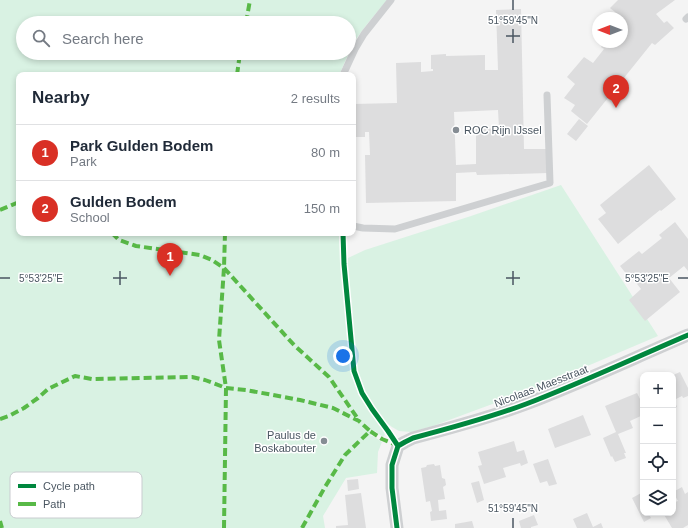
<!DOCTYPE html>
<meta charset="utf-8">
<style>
body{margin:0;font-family:Helvetica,sans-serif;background:#f2f2f3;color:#1f2937}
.controls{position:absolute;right:12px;bottom:12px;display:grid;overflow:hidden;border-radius:8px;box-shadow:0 2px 6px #0003}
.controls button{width:36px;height:36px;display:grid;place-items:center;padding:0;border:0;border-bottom:1px solid #e0e1e3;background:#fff;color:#1f2937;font:20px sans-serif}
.compass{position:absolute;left:592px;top:12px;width:36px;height:36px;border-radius:50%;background:#fff;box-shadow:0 2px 6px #0003;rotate:270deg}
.you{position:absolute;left:343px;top:356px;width:14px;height:14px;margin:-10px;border:3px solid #fff;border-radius:50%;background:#1a73e8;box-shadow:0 0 0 6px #1a73e833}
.badge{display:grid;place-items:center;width:26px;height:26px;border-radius:50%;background:#d93025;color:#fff;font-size:13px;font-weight:700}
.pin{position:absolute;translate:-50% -33px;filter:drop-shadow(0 1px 2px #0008)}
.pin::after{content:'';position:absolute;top:21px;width:14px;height:12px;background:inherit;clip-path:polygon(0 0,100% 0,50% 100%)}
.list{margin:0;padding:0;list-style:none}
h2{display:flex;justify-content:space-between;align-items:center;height:52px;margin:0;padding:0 16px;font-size:17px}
h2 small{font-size:13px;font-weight:400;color:#747a83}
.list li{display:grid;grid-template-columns:26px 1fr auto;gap:12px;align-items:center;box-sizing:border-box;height:56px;padding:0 16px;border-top:1px solid #e0e1e3}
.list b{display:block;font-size:15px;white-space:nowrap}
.list p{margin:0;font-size:13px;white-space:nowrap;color:#747a83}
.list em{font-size:13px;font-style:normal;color:#747a83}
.icon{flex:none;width:22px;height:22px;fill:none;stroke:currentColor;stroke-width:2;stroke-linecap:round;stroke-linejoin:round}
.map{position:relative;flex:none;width:688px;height:528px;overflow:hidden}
.search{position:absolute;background:#fff;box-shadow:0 2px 6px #0003;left:16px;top:16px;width:340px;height:44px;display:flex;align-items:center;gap:10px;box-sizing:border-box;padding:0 14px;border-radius:22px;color:#747a83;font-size:15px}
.panel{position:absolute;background:#fff;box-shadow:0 2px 6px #0003;left:16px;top:72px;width:340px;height:164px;border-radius:8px}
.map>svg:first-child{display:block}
.green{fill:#d9f2e3}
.building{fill:#ddddde;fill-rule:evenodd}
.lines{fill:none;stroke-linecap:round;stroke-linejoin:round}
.service{stroke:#ced0d2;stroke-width:7}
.minor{stroke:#ced0d2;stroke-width:13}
.quiet{stroke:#58b947;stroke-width:4;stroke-dasharray:8 4;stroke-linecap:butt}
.cycleway-casing{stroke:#fff;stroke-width:8}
.cycleway{stroke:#00873e;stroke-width:5}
.ticks{fill:none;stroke:#4a5661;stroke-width:1.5}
.poi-dot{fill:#868d94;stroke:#fff;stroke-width:1.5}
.labels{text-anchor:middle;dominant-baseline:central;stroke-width:3;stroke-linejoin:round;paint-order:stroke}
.poi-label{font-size:11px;fill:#4a5661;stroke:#fff;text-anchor:start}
.street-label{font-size:11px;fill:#4a5661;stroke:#fff}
.key{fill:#fff;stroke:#c9ccd0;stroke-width:1}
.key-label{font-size:11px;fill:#4a5661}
.ticks-label{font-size:10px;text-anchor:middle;fill:#4a5661;stroke:#fff;stroke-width:3;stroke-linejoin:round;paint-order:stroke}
</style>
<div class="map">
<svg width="688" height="528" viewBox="0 0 688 528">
<rect width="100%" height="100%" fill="#f4f4f4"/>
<!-- green -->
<path class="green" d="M0,0H387C374,16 358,33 349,52V23H23V53H349L339,75H19V233H339L351,372L360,396L381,426L385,435L383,437L375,431L370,436H373L382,442L378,452L377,473L346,478L323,516L325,528H0Z
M561,185L658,336L538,387L433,426L411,432L399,431L392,427L384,421L374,407L365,392L356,369L346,262L348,258L365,250L471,216Z"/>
<!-- building -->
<path class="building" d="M618,0H675L656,14L664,23L667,21L674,28L655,45L652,43L587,124L571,111L575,105L564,98L575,84L567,77L584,57L593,63L604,49L601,47L605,42H622V27L626,21L610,8Z
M521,9L524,149H548V173L477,175L476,172L456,173V201L366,203L365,155H370L369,132H365V137H353V104L397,103L396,63L421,62V72L433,71V69H431V55L446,54V56L485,55V70H498L496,10ZM498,110L499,128L476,129V164L456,165L454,112Z
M579,119L588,126L576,141L567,134Z
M649,165L676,199L661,211L660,210L618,244L598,219L606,213L600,205Z
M675,222L688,239V271L684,266L669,278L680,292L645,321L629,300L641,289L630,275L628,276L620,266L639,251L642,254L662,238L659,235Z
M680,372L688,388V396L683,398L682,396L674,400L677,407L673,409V375Z
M637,393L643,405V415L630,421L633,428L618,434L626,453H624L626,458L615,462L612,456L611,457L603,438L616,432L605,406Z
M583,415L591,435L555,448L548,429Z
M514,441L517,452L524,450L528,463L521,466L520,463L503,468L506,477L484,484L478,466L482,465L478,452Z
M548,459L557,484L549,486L547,481L540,483L533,464Z
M434,464L435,466L440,465L442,478L445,479L446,485L443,487L445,499L438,500L439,511L446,510L447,519L431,521L430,512L432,511L430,501L426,502L421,468L426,467L427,465Z
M358,479L359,489L348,491L347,480Z
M479,481L484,500L477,503L471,483Z
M682,487L685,494L688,492V525L683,528H672L663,513H673V503L678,501L673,492Z
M643,492V513H651L649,514L651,518L644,522L632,498Z
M361,493L366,528H336V526L348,525L345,495Z
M587,513L593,527L601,523L603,528H577L573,519Z
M534,515L538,525L531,527V528H521L519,521Z
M472,521L474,528H455V524Z"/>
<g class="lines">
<!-- service -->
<path class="service" d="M686,19L688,17
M343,75L355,49L364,34L391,0
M353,226L363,228L395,229L550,183L547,95"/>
<!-- minor -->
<path class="minor" d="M397,528L392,488V465L398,446L405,442L413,438C451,428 489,418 526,404C581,383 634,358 688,335"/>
<!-- quiet -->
<path class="quiet" d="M246,23L250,0
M237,75L240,53
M0,210L19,202
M112,233L119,240L136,246L200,255L212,260L224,268L294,345L329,377L358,419
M0,419L9,416L24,408L38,398L48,389L75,376L92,379L192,377L205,380L226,388L246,390L300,400L333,408L359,421L370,431
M0,521L2,528
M224,528L226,388L219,340L224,268L225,233
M302,528L325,487L345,455L370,431L382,439L397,445"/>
<defs>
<path id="cycleway" d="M343,233L344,264L354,371L362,393L372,409L388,431L398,446
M398,446L405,442L413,438C451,428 489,418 526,404C581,383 634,358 688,335
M397,528L392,488V465L398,446"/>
</defs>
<!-- cycleway casing -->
<use href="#cycleway" class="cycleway-casing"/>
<!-- cycleway -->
<use href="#cycleway" class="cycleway"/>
</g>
<!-- ticks -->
<path class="ticks" d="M513,0V10M513,29V43M506,36H520M120,271V285M513,271V285M0,278H10M113,278H127M506,278H520M678,278H688M513,518V528"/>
<!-- markers -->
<g class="poi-dot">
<circle cx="456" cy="130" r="4"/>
<circle cx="324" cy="441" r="4"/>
</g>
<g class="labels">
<!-- poi labels -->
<g class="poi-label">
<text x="464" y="130">ROC Rijn IJssel</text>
<text x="316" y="435" text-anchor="end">Paulus de<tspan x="316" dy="13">Boskabouter</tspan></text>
</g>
<!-- street labels -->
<g class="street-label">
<text transform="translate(541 386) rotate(-21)">Nicolaas Maesstraat</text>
</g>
</g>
<!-- legend -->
<rect x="10" y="472" width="132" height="46" rx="6" class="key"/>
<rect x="18" y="484" width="18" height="4" fill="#00873e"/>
<rect x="18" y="502" width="18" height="4" fill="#58b947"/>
<g class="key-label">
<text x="43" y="490">Cycle path</text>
<text x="43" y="508">Path</text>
</g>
<g class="ticks-label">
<text x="513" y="24">51°59'45"N</text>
<text x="647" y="282">5°53'25"E</text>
<text x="41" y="282">5°53'25"E</text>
<text x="513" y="512">51°59'45"N</text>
</g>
</svg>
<div class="controls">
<button>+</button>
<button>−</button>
<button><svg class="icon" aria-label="locate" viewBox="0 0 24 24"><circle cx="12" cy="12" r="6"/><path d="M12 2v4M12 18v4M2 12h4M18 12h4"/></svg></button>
<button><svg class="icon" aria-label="layers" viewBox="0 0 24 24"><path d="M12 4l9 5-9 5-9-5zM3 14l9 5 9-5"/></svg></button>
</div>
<svg class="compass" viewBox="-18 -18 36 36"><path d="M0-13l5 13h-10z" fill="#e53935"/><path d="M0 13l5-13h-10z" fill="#747a83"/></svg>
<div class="you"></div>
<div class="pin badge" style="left:170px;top:276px">1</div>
<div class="pin badge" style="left:616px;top:108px">2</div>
<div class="search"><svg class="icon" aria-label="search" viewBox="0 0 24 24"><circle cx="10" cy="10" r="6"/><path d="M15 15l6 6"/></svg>Search here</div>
<section class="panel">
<h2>Nearby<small>2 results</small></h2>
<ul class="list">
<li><span class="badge">1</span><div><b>Park Gulden Bodem</b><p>Park</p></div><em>80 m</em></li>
<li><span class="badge">2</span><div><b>Gulden Bodem</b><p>School</p></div><em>150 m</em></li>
</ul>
</section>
</div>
